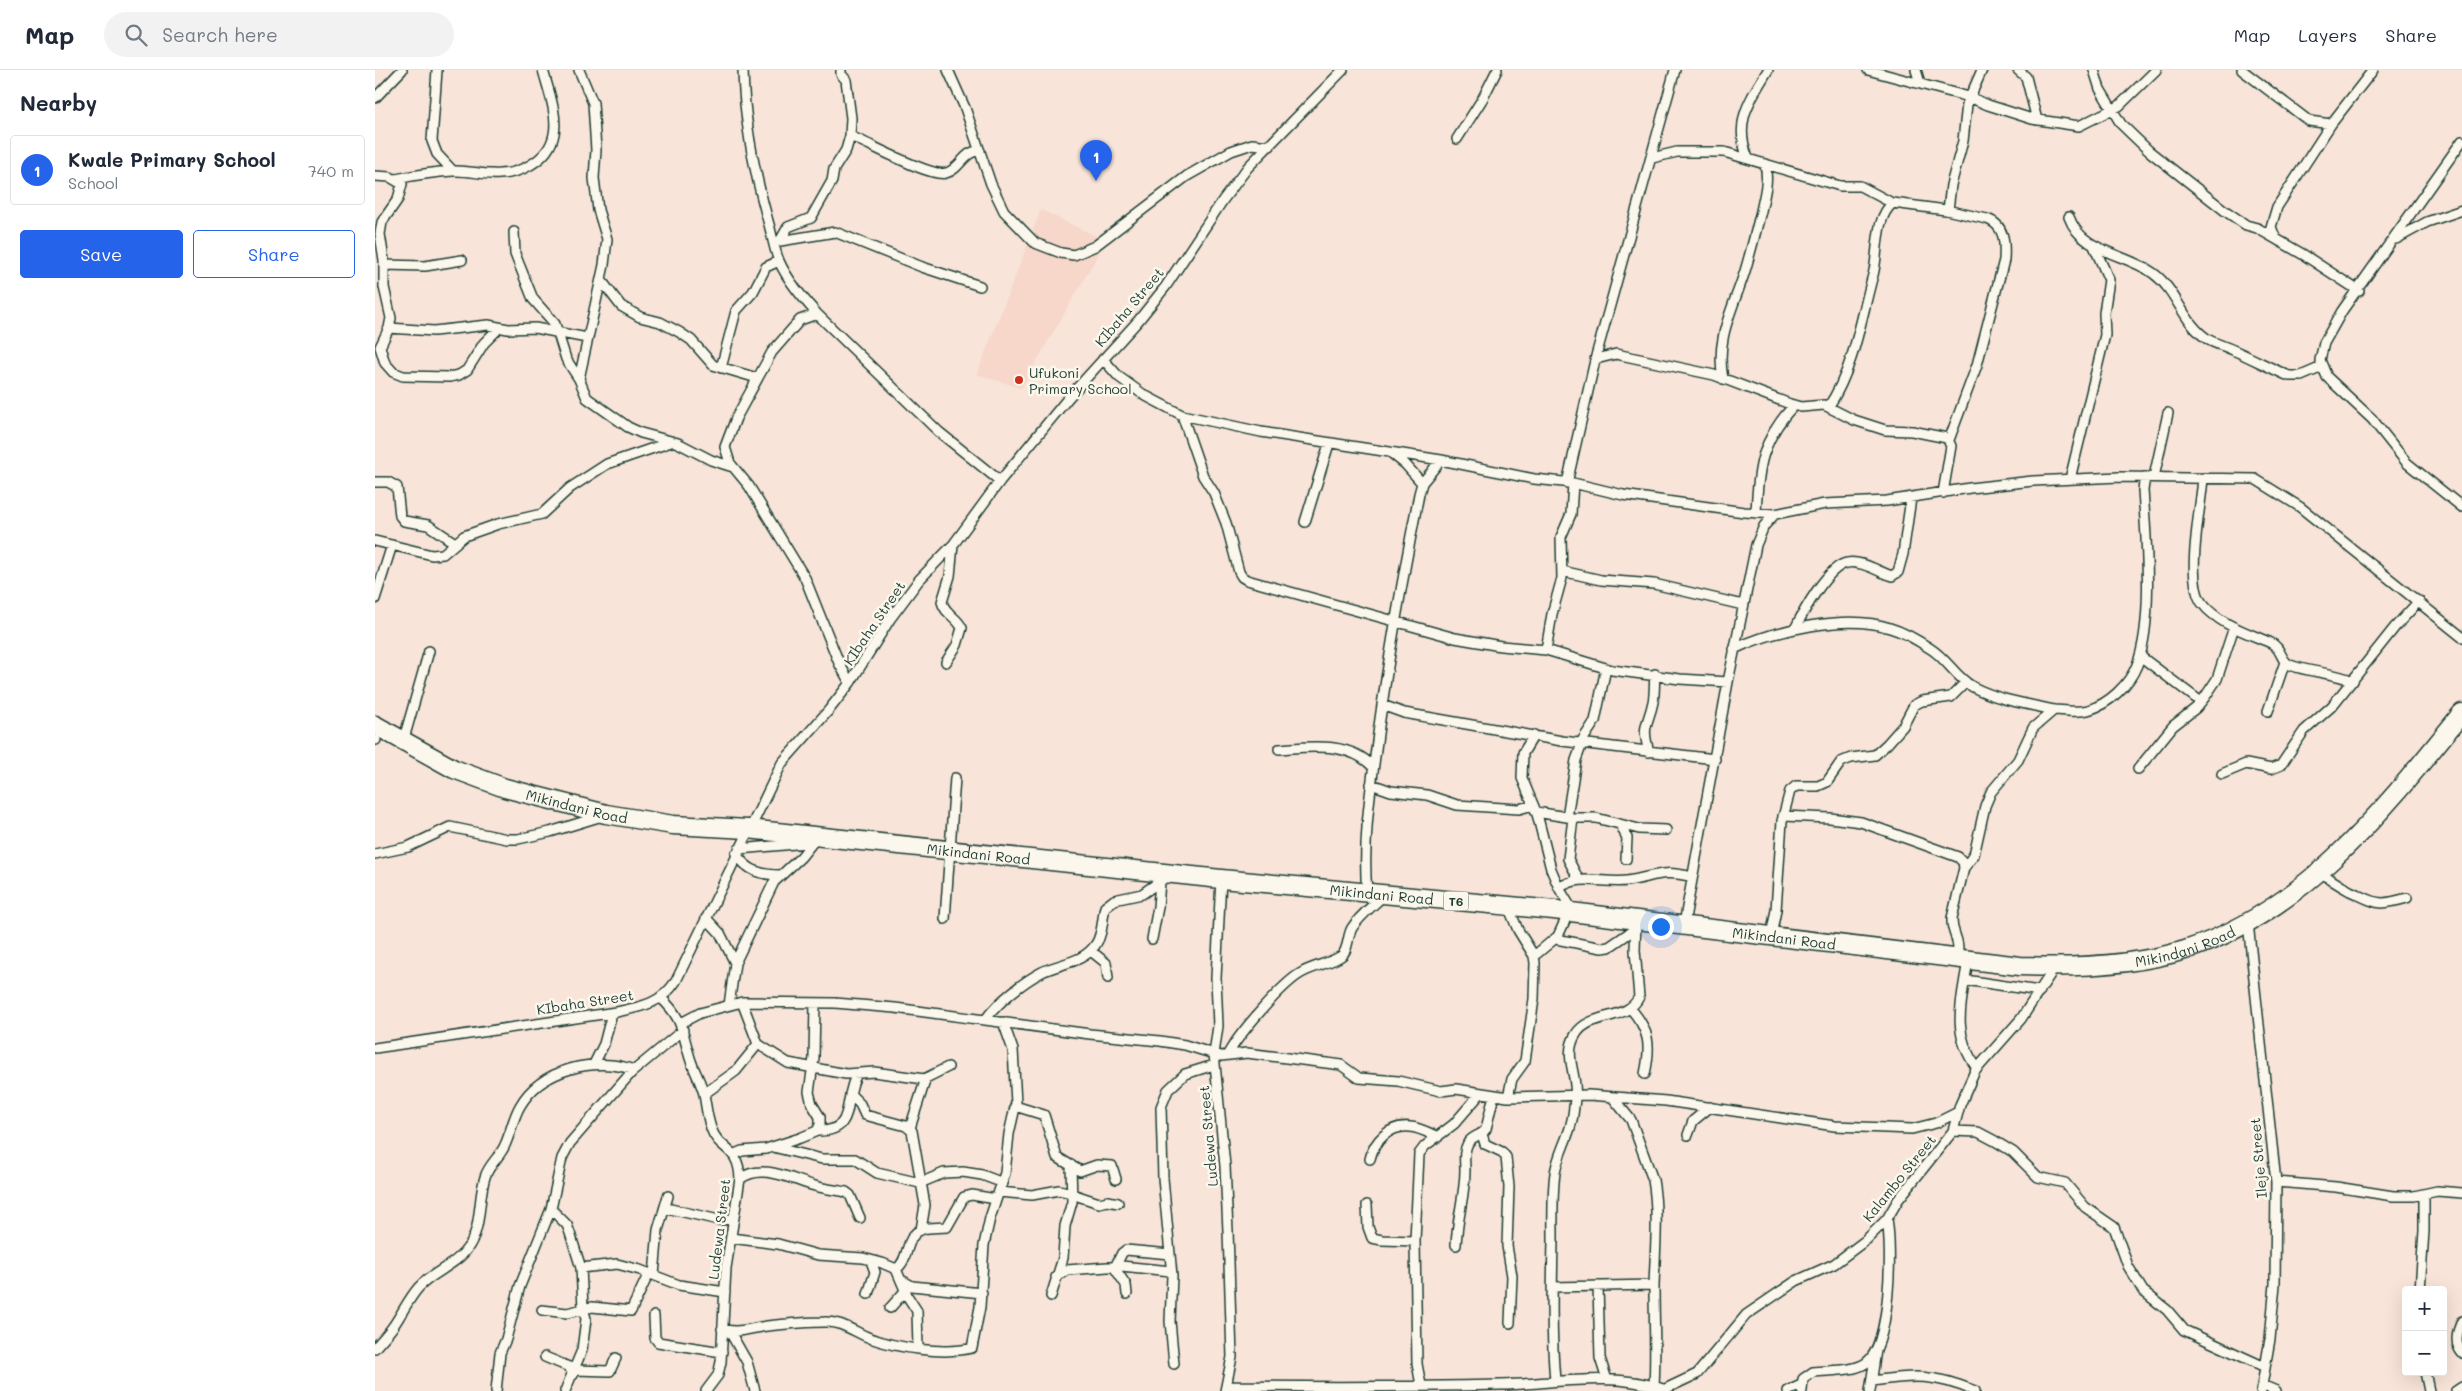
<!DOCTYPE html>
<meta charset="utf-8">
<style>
body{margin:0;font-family:Mali,sans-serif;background:#f2f2f3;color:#1f2937}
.controls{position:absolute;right:15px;bottom:15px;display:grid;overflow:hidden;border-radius:5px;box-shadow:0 5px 20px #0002}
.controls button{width:45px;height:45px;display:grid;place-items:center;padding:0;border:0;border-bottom:1px solid #e0e1e3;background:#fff;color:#1f2937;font:25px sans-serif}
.you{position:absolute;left:1285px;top:856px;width:18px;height:18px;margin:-12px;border:4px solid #fff;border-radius:50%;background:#1a73e8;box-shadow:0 0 0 8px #1a73e833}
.badge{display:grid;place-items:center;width:32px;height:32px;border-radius:50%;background:#2563eb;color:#fff;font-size:16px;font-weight:700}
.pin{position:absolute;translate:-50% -41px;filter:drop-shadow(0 1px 2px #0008)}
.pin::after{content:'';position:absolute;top:26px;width:18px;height:15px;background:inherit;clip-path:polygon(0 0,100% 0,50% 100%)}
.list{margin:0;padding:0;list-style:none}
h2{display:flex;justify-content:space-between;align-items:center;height:65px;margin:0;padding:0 20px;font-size:21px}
h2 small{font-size:16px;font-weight:400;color:#747a83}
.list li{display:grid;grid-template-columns:32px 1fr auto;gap:15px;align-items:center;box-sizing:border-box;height:70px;margin:0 10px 10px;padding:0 10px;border:1px solid #e0e1e3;border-radius:5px}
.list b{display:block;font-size:19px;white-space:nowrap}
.list p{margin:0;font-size:16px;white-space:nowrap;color:#747a83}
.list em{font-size:16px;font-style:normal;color:#747a83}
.actions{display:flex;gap:10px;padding:15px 20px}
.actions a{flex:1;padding:11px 0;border:1px solid #2563eb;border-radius:5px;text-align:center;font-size:18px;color:#2563eb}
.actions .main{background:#2563eb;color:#fff}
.icon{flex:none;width:28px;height:28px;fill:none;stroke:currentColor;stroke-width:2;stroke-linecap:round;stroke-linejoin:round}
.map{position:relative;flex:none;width:2087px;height:1321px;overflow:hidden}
header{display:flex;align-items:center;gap:30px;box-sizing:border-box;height:70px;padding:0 25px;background:#fff;border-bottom:1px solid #e0e1e3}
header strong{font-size:24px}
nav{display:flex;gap:28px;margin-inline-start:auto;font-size:18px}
.search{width:350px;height:45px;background:#f2f2f3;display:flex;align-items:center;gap:12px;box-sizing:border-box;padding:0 18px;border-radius:28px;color:#747a83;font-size:19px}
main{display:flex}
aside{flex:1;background:#fff}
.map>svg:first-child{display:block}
.built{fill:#f6d7ca}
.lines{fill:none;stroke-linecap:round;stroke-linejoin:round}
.street-casing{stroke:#1f3d34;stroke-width:12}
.highway-casing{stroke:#1f3d34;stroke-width:21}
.street{stroke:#fbf7ec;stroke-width:9}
.highway{stroke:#fbf7ec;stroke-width:18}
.poi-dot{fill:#c8321e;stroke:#fbf7ec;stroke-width:2}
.labels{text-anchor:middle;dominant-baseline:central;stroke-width:5;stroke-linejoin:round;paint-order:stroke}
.shield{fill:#fbf7ec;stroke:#61756b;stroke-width:1}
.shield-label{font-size:12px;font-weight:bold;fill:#1f3d34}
.street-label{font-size:14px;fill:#1f3d34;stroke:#fbf7ec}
.poi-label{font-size:14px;fill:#1f3d34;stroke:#fbf7ec;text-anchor:start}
</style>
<header>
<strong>Map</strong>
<div class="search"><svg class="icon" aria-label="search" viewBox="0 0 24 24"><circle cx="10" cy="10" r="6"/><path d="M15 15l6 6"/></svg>Search here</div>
<nav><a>Map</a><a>Layers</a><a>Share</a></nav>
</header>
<main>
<aside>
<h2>Nearby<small></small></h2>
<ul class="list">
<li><span class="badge">1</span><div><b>Kwale Primary School</b><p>School</p></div><em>740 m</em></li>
</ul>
<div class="actions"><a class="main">Save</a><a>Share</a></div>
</aside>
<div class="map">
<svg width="2087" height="1321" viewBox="0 0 2087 1321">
<rect width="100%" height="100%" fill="#f8e4d8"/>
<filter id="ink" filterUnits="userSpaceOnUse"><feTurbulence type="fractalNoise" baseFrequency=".02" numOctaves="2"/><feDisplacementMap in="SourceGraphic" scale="10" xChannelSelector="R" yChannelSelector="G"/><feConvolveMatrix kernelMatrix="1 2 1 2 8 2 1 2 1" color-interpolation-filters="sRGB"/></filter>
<g filter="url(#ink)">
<!-- built -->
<path class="built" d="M666,140L731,171L646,318L602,304Z"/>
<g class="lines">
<defs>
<path id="street" d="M62,0L57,71L62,84L78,101
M204,0L218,33L221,80L219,108L223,140L232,169L229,195L204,309L212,328L253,357L266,363L303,373L336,390L358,397
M368,0C369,52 379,101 393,151C397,164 399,179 404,191C413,211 428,228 442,244L564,362L625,411
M573,0L590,38L616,114L629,141L660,173L686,183L699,185L720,176L812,106L856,81L877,74L895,76
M1493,0L1594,27L1613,35L1657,49L1704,56L1744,36L1781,0
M1541,0L1545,13
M1643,0L1651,7L1662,50
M1719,0L1725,19L1746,54L1774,81L1849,140L1871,155L1882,158L1929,185L1984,221
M1867,0L1934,51L1956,54
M0,28L27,0
M475,66C493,73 556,108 571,103C586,99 589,80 605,81
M1082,69L1108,28L1122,0
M2087,71L1967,241L1949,273L1945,290L1952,307L1997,349L2032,393L2087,437
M1277,88L1302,82H1349L1465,116H1485L1517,133
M1373,88C1358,52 1375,30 1393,0
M0,106L15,107L27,114L23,129L7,152L5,164L9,190V217L16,248L14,258L5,277L10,293L18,302L28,306L74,307L84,305L92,300L109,273L124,258
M21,109C40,105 59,102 78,101C91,100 104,104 117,104C142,106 174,91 179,64C183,45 173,19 168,0
M1573,140L1576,115L1588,71L1592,34L1607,0
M1694,147C1707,183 1750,183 1778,203C1803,221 1807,253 1834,270C1841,274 1850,276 1858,280C1877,288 1895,298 1914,306H1926L1947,297
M139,162L140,184L158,229L180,254L191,289L204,309
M1901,169L1896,157L1902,137L1956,54L1998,0
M2021,169L2052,152L2087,140
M405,171L413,157L436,148L457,111L459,99L471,80L475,66L476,48L471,10L466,4V0
M399,172L460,162L547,197L605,216
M9,195L50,196L87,190
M226,210L246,236L265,247L285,252L304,262L316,270L338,295L382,308
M442,244L425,250L397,282L361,348L350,377L355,393L374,416L430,508L464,593L475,613
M14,258L59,261L113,255L133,259L160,258L212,268
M728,289L744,307L769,325L807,345L886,362L1066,390L1159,409L1198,413L1248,425L1369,442L1400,444L1450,434L1512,431L1595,418L1658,411L1744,407L1880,409L1925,437L2087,567
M1221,289L1241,284L1339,305L1415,334L1426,337L1449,335L1479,350L1510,360L1537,361L1572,368L1576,376L1568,423
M346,298L361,241L378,222L391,197L404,191
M1348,309C1340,268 1358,239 1370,201C1376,181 1381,161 1386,141C1389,126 1394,111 1390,95
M1454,336C1479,298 1486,248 1498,205C1504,184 1499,148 1518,133L1571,140L1612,149C1630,155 1630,173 1629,190L1602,295L1574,370
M807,345L828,406L839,423L851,453L864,502L867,507L872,510L1080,568L1126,576L1171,580L1237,600L1305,609L1353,612
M1015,382L1030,394L1047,413
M1779,407L1793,343
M1828,408C1826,438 1810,510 1827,533C1843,554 1873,563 1896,573C1907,578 1905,591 1915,595C1936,603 1958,602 1978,611
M1695,409L1730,265L1729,243L1734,210L1719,176
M0,412H13L22,417L25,446L29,451L53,455L80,473
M1192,413L1221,286L1300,0
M1381,443C1383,397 1386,371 1419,335
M930,452L954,374
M0,471L57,485L68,484L89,466L123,454L167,444L195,418L232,394L296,372
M1187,501L1226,510L1279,514L1368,535
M0,529L17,475
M1420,559C1428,542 1453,496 1472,493C1486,490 1504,502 1517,506L1523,502L1528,484L1536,428
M1359,579C1400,560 1472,543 1515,558C1529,562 1544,571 1556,579C1572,589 1581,608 1598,617C1623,630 1652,634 1679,640
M1171,580L1177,544L1187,508L1186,467L1196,444L1198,413
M1765,586L1826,632
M571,592L582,575L587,558C582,547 570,544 567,532L575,506L578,475
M1007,635L1029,643L1187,671L1340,689
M1893,641L1910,592
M1159,665L1148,683L1147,708L1162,744L1176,799L1184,818L1198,841
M0,670H1
M28,672L54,581
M1205,674L1220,651L1231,598
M904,679C935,677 974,671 998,697
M1274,682C1266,654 1273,656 1278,632C1280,623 1279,613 1280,604
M1763,699L1798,656L1821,638L1830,627L1842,609L1859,557
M1847,704L1871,694L1896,699L1906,695L1929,661L1957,636L2020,557L2044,531
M996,714L1016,721L1052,725L1082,735L1144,739L1158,735
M1161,742L1198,748H1221L1264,759L1291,760
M1408,746L1455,748L1486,752L1583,787L1588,792L1589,798L1577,848C1576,865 1586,867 1582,888
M1192,747L1201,690L1207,674
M1198,748L1193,789L1204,810
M1246,756L1252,768L1251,789
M364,779L432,773
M0,784L33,777L75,757L132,769H143L175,762L227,746
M361,784C373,801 385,805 406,805
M1589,798L1599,785L1610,736L1616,722L1643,690L1658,658L1679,640C1690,640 1702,643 1713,640C1734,634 1754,615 1762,595C1779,550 1771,468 1768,420L1770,407
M1945,801C1955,810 1964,815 1975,821C2002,833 2001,837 2032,828
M846,809L841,908L843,956L839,984L850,1096L853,1161L857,1287L850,1321
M1184,818C1205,803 1228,814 1252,811C1280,807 1286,799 1317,807
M992,823C987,767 997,712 1004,656C1015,578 1029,501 1044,424L1047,413L1066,390
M331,848L345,863L360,893
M570,849L580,708
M1873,853L1901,1112L1900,1214L1895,1269L1886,1321
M1309,854L1353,612L1381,475L1389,456L1400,444
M1396,866L1401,840L1407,751L1415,721L1421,716H1443L1452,712L1466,692L1476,688L1500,685L1512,674L1528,656L1539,635L1547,631L1576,627L1591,612
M777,869L783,837L785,811
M1181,869L1227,878L1234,877L1260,859
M716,881L731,893L733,908
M1159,886L1183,866L1194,842
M1593,890C1587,931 1575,962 1602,998
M1590,910L1665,921
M286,928C308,948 307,962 315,988C319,1001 326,1012 329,1024C331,1035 332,1047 336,1058C344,1082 364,1075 365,1109L351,1198L346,1292L343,1305L331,1321
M367,932L383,974L413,993L471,1004L499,1002L549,1009L573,997
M354,935L360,893L399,812L426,787L442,767
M1255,938C1275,960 1276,976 1270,1004
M611,949C623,932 648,912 667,902C685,893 709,893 721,874C728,864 727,849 730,837L739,830L767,824L794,805
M306,953L325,943L367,932L460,933L520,938L715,964L785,971L810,975L846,986L872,983L959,994L966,995L984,1008L1023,1011L1066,1021L1081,1019L1133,1027L1214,1025L1291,1031L1460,1056L1537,1059L1561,1053L1583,1042
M0,978L241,942C266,937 286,934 301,911L407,693L454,640L475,613L515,549L544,510L578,475L625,411L694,327L763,251L791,216L848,130L873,97L968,0
M853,984C864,964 908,912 928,902C937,897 960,891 966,886C974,880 972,866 977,858C985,845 999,835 1009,825
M219,994L229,974L237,943
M329,1024L361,1001L383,974
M475,1024L485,1034L490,1045L531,1056L537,1061L550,1135L546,1160
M1133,1027L1137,1009L1150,991L1159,929L1160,893L1159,886L1143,860L1133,836
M1238,1028L1256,1050L1278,1110C1284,1144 1280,1182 1279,1216C1279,1250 1281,1283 1279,1316
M640,1036L669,1045L682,1087L705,1101L722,1095L737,1096L741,1109
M535,1058L551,1008
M442,1061C483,1062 467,1029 482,1004
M1578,1061L1603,1062L1620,1071L1638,1082L1663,1107L1690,1113L1710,1137L1739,1157L1753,1196L1768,1221L1792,1240L1809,1260L1890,1297
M1107,1064L1110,1074L1127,1082L1131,1087L1134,1117L1132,1176L1137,1206L1135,1253
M1313,1065L1318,1051L1335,1037
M398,1077L447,1089H480L502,1103L545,1113L569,1103L588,1102L607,1105L628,1113
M360,1084L367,1081L391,1079L425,1068L442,1061L445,1055V1047L437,1034L434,1022L439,988L440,933
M995,1089C999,1071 1015,1054 1036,1057C1045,1058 1054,1063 1063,1067
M365,1109C387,1092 417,1110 440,1116C450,1119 461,1120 471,1122L475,1125L485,1148
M1901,1112L1961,1117L2018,1126H2039L2062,1121L2087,1123
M624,1122L657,1125L684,1120L697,1123
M697,1124L724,1133L733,1131L743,1133
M992,1135L993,1157L997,1168L1007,1170L1040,1171
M291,1138L344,1150L358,1149
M176,1139L192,1155L195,1163L206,1198L208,1237L211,1249L207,1280L190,1321
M356,1168L403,1174L443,1185L488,1188L507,1193L521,1199L533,1227L542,1241L543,1278
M1081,1175C1082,1149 1090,1125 1090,1100C1090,1091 1088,1082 1093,1073C1097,1066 1106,1066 1111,1059L1119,1025
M739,1197L751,1215L752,1224
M740,1197L747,1183L751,1180L795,1184
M206,1198L242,1194L265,1200L304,1215L350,1222
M521,1199C535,1191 529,1165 548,1159C556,1157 564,1158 572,1157L589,1127L597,1125L621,1129
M279,1205L283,1160L293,1126
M681,1207L692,1200L746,1196L796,1201
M528,1211L537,1216L607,1223
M1223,1216L1225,1288L1232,1310
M1177,1217L1279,1215
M2045,1220L2049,1161V1124
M493,1224L500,1202L496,1191
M676,1226L688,1188L690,1156L697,1132L696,1095
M515,1238L531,1220
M167,1240L192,1243L217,1237L256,1241L274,1203
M279,1246L280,1268L283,1272L347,1282
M2087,1251C2082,1262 2079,1273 2087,1283
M347,1259C363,1264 377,1258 392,1256C411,1254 431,1252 449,1252C467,1251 479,1262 495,1268C522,1278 569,1285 597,1278L605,1237L609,1175L615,1148L630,1103L634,1064L641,1033L638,980L628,952
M355,1262L372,1292L380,1321
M0,1278C6,1270 14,1263 19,1255C28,1242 34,1228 44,1217C59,1201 82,1195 94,1176C107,1156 103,1129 110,1107C114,1094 125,1087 130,1075C136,1062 138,1048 145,1036C166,999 221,986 259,1000
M170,1287L194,1297L198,1305
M799,1294L795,1251L797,1206L788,1108L786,1037L793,1020L810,1004L839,995
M199,1300L235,1301L241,1288
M2050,1302L2054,1321
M1180,1311C1176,1264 1177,1218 1178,1171C1178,1148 1177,1125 1180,1103C1184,1079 1197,1064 1199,1037C1200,1030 1201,1022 1200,1015C1198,996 1190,982 1201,964C1216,941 1252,952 1264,927L1260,880L1261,850
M1497,1311C1541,1305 1559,1304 1600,1321
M1046,1315L1042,1294L1040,1171L1044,1084L1050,1076L1079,1054L1105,1024
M1887,1315L1901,1321
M852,1316C943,1317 1035,1317 1126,1315C1180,1314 1235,1301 1288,1319
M121,1321L125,1283L131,1269L145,1216L176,1139L187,1088L195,1073L256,1003L308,960
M1286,1321L1322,1304L1371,1245L1421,1211L1459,1194L1491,1170L1512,1149L1523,1130L1578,1061L1585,1035L1600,1001L1646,949L1680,897
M1413,1321L1426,1315
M1427,1321L1428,1309L1438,1302C1454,1300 1478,1302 1491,1293C1516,1275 1517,1178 1512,1149
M1495,1321L1501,1280
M2081,1321L2087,1317"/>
<g id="highway">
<path id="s1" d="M0,655L79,699L130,718L231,744L298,755L373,759L846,809L1179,840L1645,896C1699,898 1758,896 1810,880C1930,842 2011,737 2087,643"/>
</g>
</defs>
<!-- street casing -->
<use href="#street" class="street-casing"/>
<!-- highway casing -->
<use href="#highway" class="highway-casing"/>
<!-- street -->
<use href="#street" class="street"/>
<!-- highway -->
<use href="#highway" class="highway"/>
</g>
</g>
<!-- markers -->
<circle class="poi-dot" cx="644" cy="310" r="5"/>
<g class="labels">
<!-- shield labels -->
<rect class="shield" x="1068.5" y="821.5" width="25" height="19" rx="4"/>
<g class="shield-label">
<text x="1081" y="831">T6</text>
</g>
<!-- street labels -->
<g class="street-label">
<text transform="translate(754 237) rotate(-50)">KIbaha Street</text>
<text transform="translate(499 553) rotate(-56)">KIbaha Street</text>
<text stroke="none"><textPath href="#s1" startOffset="219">Mikindani Road</textPath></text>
<text stroke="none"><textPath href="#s1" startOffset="624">Mikindani Road</textPath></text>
<text stroke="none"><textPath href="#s1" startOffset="1029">Mikindani Road</textPath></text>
<text stroke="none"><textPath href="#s1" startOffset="1434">Mikindani Road</textPath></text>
<text stroke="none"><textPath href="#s1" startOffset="1839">Mikindani Road</textPath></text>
<text transform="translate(210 932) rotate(-9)">KIbaha Street</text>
<text transform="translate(833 1066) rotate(-95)">Ludewa Street</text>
<text transform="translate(1883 1088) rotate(-95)">Ileje Street</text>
<text transform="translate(1524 1108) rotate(-51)">Kalambo Street</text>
<text transform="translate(344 1159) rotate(-83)">Ludewa Street</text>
</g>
<!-- poi labels -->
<g class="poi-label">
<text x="654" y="302">Ufukoni<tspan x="654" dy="16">Primary School</tspan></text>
</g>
</g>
</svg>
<div class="controls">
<button>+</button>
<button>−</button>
</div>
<div class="you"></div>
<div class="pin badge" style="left:721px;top:111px">1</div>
</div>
</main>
